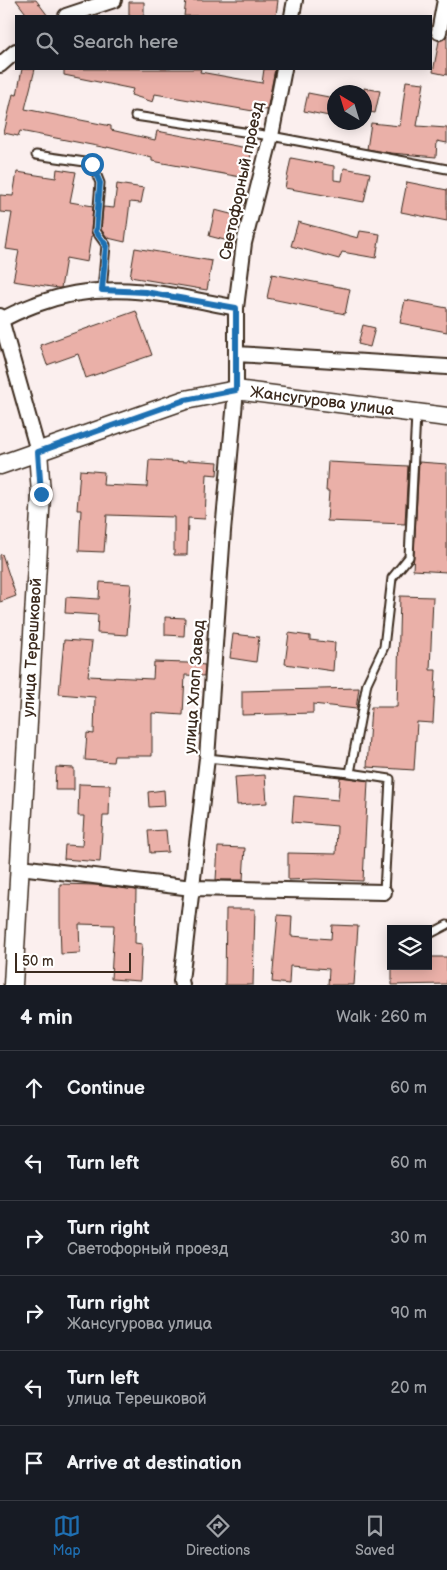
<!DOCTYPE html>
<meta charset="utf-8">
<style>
body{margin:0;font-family:"Balsamiq Sans",sans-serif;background:#242831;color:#f1f3f6}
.controls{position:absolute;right:15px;bottom:15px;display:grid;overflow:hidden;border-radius:0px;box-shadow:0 2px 12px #0003}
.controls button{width:45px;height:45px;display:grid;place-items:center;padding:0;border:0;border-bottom:1px solid #363941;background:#171b24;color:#f1f3f6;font:25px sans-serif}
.compass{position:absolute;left:327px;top:85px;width:45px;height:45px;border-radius:50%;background:#171b24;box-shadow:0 2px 12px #0003;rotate:322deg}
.scale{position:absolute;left:15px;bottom:12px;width:116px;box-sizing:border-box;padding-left:5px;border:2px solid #3b2a1e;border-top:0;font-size:14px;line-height:18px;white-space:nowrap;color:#3b2a1e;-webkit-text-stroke:4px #fff;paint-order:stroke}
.stop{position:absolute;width:15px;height:15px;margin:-11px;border:4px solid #1f6fb2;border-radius:50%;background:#fff}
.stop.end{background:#1f6fb2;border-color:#fff;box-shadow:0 1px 5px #0008}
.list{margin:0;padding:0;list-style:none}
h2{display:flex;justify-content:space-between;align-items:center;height:65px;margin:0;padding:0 20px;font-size:21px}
h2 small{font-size:16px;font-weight:400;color:#9ea1a6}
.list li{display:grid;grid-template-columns:32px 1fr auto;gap:15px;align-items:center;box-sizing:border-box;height:75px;padding:0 20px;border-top:1px solid #363941}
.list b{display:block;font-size:19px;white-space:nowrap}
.list p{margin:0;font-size:16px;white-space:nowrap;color:#9ea1a6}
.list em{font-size:16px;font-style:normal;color:#9ea1a6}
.icon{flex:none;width:28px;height:28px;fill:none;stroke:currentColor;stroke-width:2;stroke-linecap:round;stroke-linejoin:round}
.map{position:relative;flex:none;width:447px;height:985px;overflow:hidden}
.search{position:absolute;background:#171b24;box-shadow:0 2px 12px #0003;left:15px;right:15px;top:15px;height:55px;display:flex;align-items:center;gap:12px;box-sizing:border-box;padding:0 18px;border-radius:0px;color:#9ea1a6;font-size:19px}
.sheet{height:515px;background:#171b24}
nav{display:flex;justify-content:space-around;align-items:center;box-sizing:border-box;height:70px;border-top:1px solid #363941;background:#171b24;font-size:14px;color:#9ea1a6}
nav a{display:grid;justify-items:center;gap:2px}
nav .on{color:#1f6fb2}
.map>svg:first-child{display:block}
.building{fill:#eab0a8;stroke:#3b2a1e}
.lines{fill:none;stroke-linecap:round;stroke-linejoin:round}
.service-casing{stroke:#3b2a1e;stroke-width:11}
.minor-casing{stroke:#3b2a1e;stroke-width:18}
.tertiary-casing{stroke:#3b2a1e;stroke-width:21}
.service{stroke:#fff;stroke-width:7}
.minor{stroke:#fff;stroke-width:14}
.tertiary{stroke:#fff;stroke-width:18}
.route{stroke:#1f6fb2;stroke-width:6}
.labels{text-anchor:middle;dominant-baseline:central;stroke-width:4.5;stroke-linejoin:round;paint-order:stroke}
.street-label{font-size:16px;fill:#3b2a1e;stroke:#fff}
</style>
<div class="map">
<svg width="447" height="985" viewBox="0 0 447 985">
<rect width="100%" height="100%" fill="#fbefee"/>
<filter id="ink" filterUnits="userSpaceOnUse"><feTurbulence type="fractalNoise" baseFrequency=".02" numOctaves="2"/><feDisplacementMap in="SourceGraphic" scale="10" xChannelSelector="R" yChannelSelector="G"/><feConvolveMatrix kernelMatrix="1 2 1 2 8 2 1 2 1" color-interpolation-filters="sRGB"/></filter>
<g filter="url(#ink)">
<!-- building -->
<path class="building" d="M16,0H36L48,16H28Z
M186,0H278L276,16H184Z
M129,2H144V16H129Z
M447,35V75L433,72L439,41L445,38Z
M22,69H35L25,109L111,126V130L155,140L157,131L252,149L246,178L152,161V158L107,147V148L20,131L18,136L4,133L13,94L17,95Z
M64,69H201L200,72L262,83L264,69H275L267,110L254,108L253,111L155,94L153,102L131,95L133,89L64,75Z
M406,81L424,83L417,126L447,128V143L437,141L436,157L391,153L367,149L371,123L400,126Z
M364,88L380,91L375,113L364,111Z
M308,93L334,98V117L304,111Z
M291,158L334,166V180L342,181L344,168L370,173L364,202L285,188Z
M57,169L76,172L70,202L93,206L91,231L93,236H91L87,262L66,258L61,288H58L13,281L19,251L6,249L12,213L0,212V195L13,196L17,172L56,178Z
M407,182L447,190V221L401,212Z
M117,184L144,188L141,203L130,202L125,242L108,238L101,230L103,207L114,208Z
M215,210L238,216L232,242L209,236Z
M298,222L358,238L360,231L380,234L376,258L342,252L339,259L291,246Z
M135,248L212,261L207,290L130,277Z
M272,274L350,289L345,314L267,298Z
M405,300L447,308V332L400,323Z
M136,311L152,355L86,378L78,354L47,365L40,345Z
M363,325L375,328L370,347L358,344Z
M149,460L187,462V460L218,462L217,475L207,474L205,519L188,518L187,555H174V517L107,515L104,552L79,551L81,510H77L80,470L104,472L103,485L147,487Z
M328,462L408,466L405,524L327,521L329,491H326Z
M419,462L447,464V572L413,570Z
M2,554L16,596L0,602V555Z
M100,582L131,584L127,635L97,633L98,615L65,613L66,597L99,599Z
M400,596L433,597L430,670H436L433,723L417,722L414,770L367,767L371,707H397Z
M165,617L185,618L184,636L165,635Z
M289,633L310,636V640L335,643L333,671L285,664Z
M233,634L259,637L256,662L230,658Z
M64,640L92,642L88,676L153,679L154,662L188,663L205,665L204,676L185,675L183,715L152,713V756H114L113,762L85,760L87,733L94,734L95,697L59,694Z
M359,688L356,709L313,704V713L242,715V691Z
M56,767L74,768V790H55Z
M265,775L267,803L237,805L235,777Z
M340,777L368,781L363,881L316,879L288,880V853L336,854L337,826L292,822L294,796L338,800Z
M79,784L110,785L109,816H103L100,862L64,859L65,845L82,846L84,816H78Z
M164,790L165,806L149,807L148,792Z
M166,830L168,852L150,853L148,831Z
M218,847L245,848L243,880H216Z
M60,884L95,885L136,890L135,943L142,944L140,981L111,979L114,925L79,924L80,953L61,954L60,921Z
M226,909H255L253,985H225Z
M278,915L292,916L291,936L331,939L332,925L358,926L354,985H328L329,969L290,966L289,984L272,982Z
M428,957H447V984L392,985V966H428Z"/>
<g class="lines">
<defs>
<path id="service" d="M135,116L271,136L447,169
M36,155L92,163L100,183L96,231L106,245L102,290
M207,758L350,773L390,779L384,892
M350,773L367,683L384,647L392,578L409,557L416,414
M428,935L447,925"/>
<path id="minor" d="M66,16L114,0
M292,16L295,0
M439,32L445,0
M0,65L16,51
M0,316L38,451
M2,320C13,313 24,309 37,304C106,278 166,294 236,308
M236,354L447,367
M20,867L192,888L384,892
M182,985L181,981L207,758L223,531L236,390V308L244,243L271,136L284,69"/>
<g id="tertiary">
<path id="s1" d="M0,465L185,400L236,390L447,417"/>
<path id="s2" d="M13,985L41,494L38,451"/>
</g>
</defs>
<!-- service casing -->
<use href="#service" class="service-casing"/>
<!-- minor casing -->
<use href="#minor" class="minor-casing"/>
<!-- tertiary casing -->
<use href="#tertiary" class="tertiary-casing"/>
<!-- service -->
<use href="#service" class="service"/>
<!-- minor -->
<use href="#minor" class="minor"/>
<!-- tertiary -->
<use href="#tertiary" class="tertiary"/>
</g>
</g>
<g class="lines" filter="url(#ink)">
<!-- route -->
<path class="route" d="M41,494L38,452L185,400L236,390V308L145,292L102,290L106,245L96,232L100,183L92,164"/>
</g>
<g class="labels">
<!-- street labels -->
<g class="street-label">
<text transform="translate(242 181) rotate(-78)">Светофорный проезд</text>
<text stroke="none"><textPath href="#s1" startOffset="335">Жансугурова улица</textPath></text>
<text stroke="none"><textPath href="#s2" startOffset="338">улица Терешковой</textPath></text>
<text transform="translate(195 687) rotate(-86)">улица Хлоп Завод</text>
</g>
</g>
</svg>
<div class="controls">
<button><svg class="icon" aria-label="layers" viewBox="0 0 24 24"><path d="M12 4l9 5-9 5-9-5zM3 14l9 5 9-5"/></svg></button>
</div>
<svg class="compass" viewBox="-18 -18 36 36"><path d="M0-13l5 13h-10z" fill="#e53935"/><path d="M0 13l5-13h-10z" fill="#9ea1a6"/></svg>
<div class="scale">50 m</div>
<div class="stop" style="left:92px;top:164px"></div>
<div class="stop end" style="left:41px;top:494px"></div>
<div class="search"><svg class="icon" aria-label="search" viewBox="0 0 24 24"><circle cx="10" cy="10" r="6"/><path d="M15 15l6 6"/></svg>Search here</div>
</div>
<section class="sheet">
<h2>4 min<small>Walk · 260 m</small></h2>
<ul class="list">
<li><svg class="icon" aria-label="ahead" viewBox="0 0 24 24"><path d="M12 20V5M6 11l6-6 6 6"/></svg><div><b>Continue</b></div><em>60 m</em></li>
<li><svg class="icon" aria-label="left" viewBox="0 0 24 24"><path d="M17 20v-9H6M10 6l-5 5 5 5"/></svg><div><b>Turn left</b></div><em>60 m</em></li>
<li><svg class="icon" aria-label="right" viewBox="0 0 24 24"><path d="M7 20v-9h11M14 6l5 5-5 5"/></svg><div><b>Turn right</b><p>Светофорный проезд</p></div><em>30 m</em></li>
<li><svg class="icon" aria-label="right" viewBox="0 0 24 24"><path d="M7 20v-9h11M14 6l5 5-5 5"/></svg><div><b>Turn right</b><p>Жансугурова улица</p></div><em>90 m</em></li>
<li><svg class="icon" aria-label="left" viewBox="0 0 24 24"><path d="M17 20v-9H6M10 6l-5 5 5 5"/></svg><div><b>Turn left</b><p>улица Терешковой</p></div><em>20 m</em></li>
<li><svg class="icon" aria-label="arrive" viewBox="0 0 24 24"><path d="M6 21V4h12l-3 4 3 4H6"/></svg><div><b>Arrive at destination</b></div></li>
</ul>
</section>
<nav>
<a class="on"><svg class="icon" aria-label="map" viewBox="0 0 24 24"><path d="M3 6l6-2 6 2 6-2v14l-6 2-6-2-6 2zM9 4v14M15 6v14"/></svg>Map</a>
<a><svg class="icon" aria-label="directions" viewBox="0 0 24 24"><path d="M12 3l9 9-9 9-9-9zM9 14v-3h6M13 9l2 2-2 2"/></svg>Directions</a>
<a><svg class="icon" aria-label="saved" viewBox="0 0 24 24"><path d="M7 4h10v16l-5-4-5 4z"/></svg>Saved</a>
</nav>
